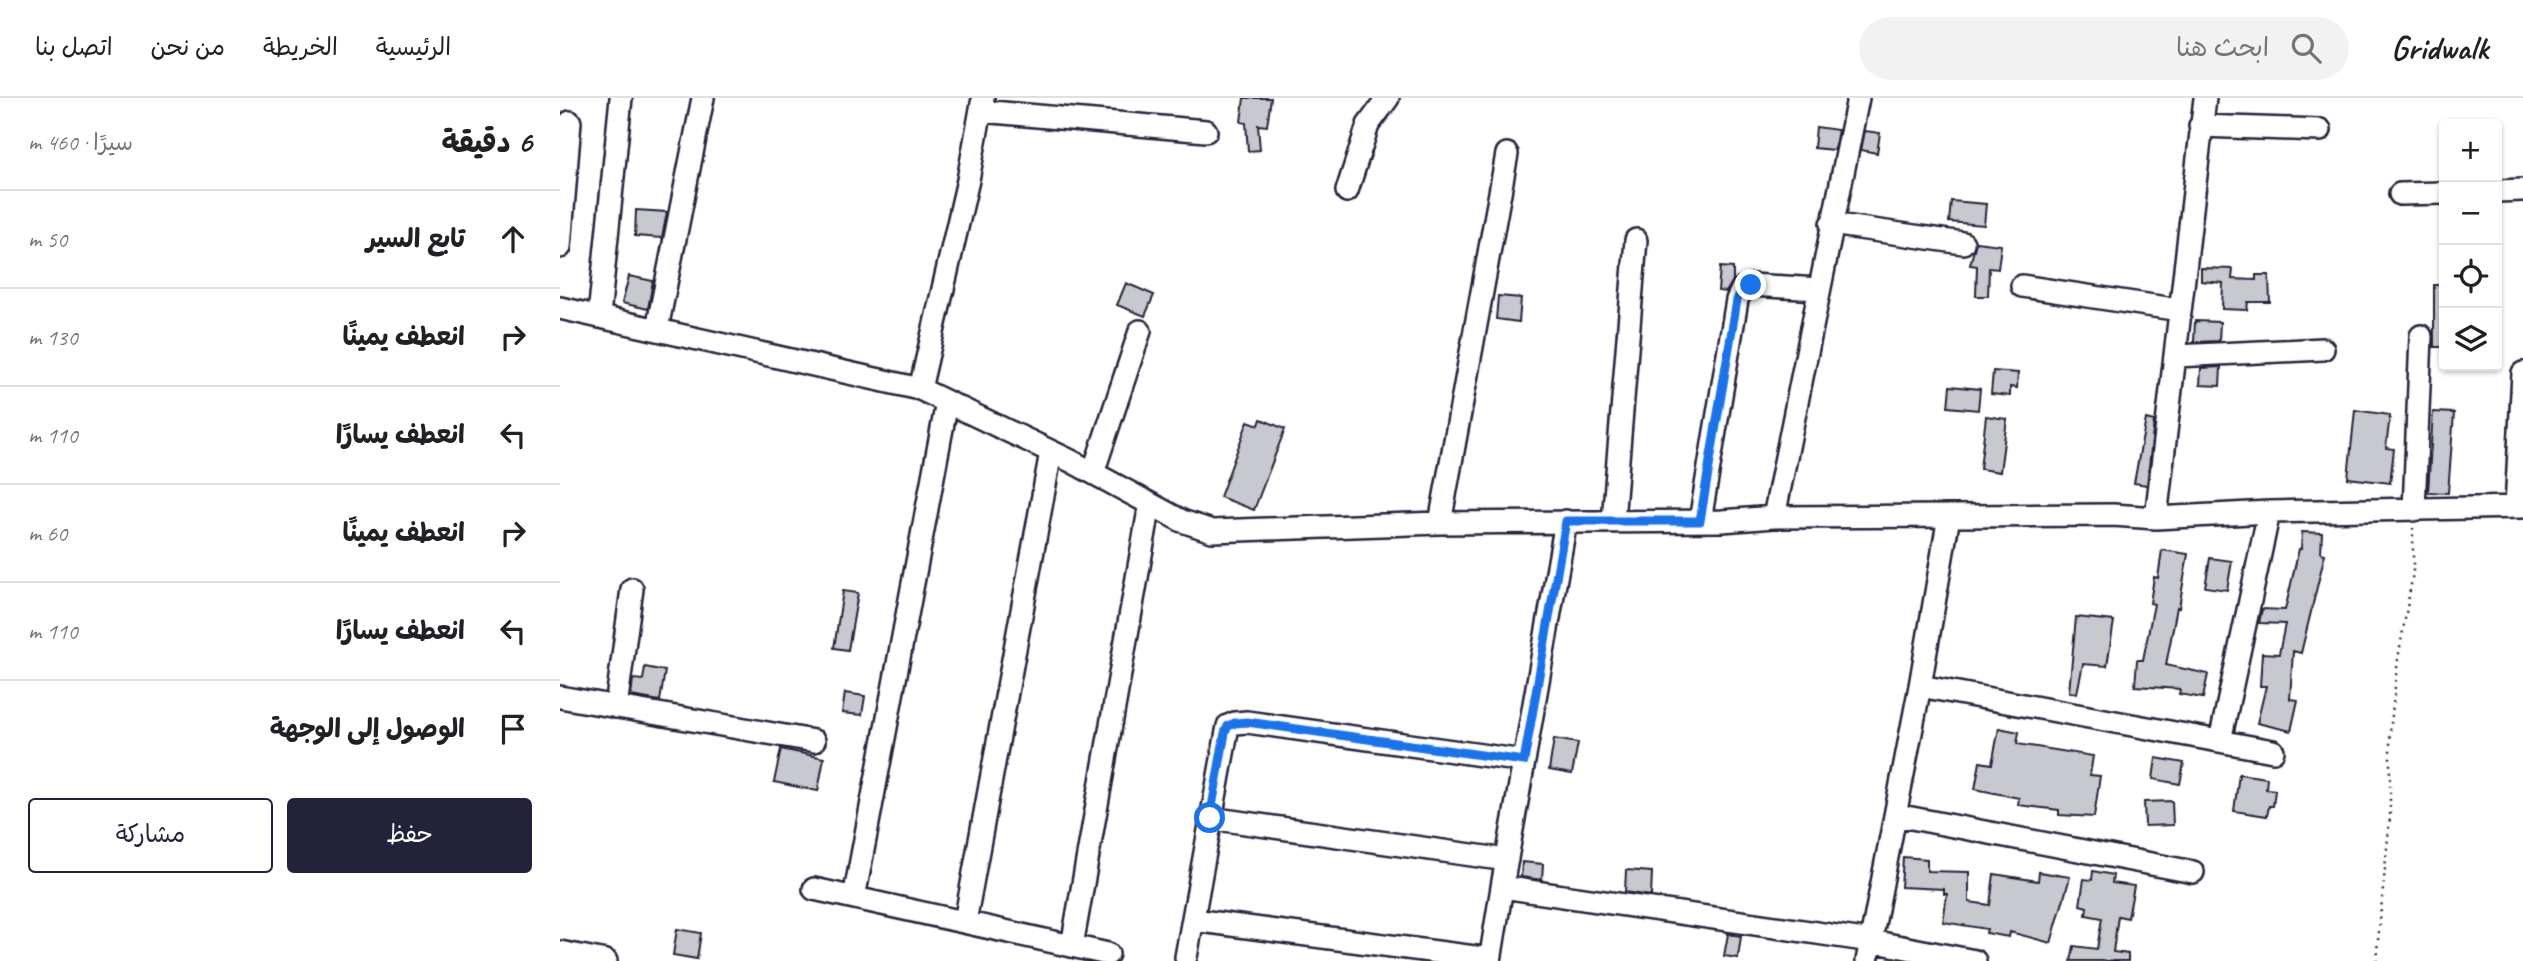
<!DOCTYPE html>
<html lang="ar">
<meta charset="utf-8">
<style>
body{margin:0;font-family:Caveat,"Playpen Sans Arabic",sans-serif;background:#f2f2f2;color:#202124;direction:rtl}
.controls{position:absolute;right:21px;top:21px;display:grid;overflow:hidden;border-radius:7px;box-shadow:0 2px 5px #0004}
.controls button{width:63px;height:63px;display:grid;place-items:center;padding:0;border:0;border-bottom:2px solid #e0e0e0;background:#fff;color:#202124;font:35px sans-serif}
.stop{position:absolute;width:21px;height:21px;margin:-16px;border:5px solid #1a73e8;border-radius:50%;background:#fff}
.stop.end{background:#1a73e8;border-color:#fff;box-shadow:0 2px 7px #0008}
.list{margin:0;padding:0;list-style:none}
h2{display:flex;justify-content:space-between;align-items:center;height:91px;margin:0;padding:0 28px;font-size:30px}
h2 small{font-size:23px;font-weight:400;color:#757577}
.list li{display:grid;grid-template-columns:46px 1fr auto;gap:21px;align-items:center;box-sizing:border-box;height:98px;padding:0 28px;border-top:2px solid #e0e0e0}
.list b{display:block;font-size:26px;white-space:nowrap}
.list em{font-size:23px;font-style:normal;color:#757577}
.actions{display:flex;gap:14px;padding:21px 28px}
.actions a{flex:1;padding:16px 0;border:2px solid #22223b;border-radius:7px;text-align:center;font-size:24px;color:#22223b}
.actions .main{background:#22223b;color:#fff}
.icon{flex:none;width:38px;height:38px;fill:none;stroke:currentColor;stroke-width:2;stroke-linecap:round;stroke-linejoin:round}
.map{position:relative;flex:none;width:1963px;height:863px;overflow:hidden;direction:ltr}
header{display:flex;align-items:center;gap:42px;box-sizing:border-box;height:98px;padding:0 35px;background:#fff;border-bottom:2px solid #e0e0e0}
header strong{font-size:33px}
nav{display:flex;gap:38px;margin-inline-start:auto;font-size:24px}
.search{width:490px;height:63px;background:#f2f2f2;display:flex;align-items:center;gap:18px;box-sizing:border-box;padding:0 24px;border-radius:38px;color:#757577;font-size:26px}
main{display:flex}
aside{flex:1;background:#fff}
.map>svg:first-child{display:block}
.building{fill:#c8c8cf;stroke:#22223b;stroke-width:2}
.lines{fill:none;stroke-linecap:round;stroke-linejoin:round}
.minor-casing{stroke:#22223b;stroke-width:26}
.path{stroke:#22223b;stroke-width:2.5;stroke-dasharray:2 5;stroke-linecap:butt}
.minor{stroke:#fff;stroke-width:21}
.route{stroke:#1a73e8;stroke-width:9}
</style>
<header>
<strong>Gridwalk</strong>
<div class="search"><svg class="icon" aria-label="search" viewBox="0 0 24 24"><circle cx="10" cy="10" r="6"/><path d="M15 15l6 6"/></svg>ابحث هنا</div>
<nav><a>الرئيسية</a><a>الخريطة</a><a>من نحن</a><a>اتصل بنا</a></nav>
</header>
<main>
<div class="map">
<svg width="1963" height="863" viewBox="0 0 1963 863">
<rect width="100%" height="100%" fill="#fff"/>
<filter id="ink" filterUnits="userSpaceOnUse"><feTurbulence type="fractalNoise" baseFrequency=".0143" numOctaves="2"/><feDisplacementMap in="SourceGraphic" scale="14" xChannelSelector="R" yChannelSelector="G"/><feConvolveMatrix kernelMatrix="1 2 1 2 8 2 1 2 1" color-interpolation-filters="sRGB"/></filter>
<g filter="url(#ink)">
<!-- building -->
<path class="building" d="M684,0H711L707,28L698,27L700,52L688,53L686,25L681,24Z
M1256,29L1278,32L1274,52L1254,50Z
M1305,33L1320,35L1317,55L1301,52Z
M1391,103L1426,106L1424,127L1389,124Z
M76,112L107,114L102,140L75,138Z
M1416,144L1441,147L1438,171L1429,170L1428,198H1416L1417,168L1410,167Z
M1160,169L1173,170V183L1166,194L1158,193Z
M1641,170L1673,171L1672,181L1696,182V177H1709L1710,204H1688L1687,212L1662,211L1663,185L1641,183Z
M69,178L93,183L88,211L62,205Z
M566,185L594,197L585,218L557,207Z
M1874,187H1884V249H1874Z
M938,198L961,200L959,224L936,221Z
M1635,223L1660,224L1659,243L1634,244Z
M1661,269L1660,288L1640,287L1641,270Z
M1433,273L1458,275L1457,290L1450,289V298L1431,296Z
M1390,288L1420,291L1418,312L1388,309Z
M1795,312L1830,317L1826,350L1834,351L1830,385L1788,380Z
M1873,314L1894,315L1888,395L1868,394Z
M1426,318L1447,321L1440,374L1420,371Z
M701,321L725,331L694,412L660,399L688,323L699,327Z
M1586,321L1594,323L1587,387L1574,385Z
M1742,434L1762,435L1761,455L1765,456L1741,555L1733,553L1730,601L1738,602L1731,633L1697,625L1706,588H1700L1702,555L1719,556L1725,526L1699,525L1702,511L1725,512L1739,451H1741Z
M1602,452L1628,456L1619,510L1617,509L1606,567L1648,576L1643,600L1619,596L1620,591L1575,588L1577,562H1583L1594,506L1590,505L1594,479L1598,480Z
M1650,460L1672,463L1667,492L1645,489Z
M283,493L298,495L288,552L274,550Z
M1516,519L1554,523L1547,568L1523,566L1517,595L1509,594Z
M85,569L105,573L100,603L71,598L73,581L83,582Z
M285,595L305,598L302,617L282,615Z
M1439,630L1459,634L1457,646L1533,658L1530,677L1540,678L1534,719L1499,717V712L1458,707L1459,700L1415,691L1420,664L1432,666Z
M994,641L1018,645L1012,676L989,672Z
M221,651L264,660L258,693L214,684Z
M1596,660L1624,665L1620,686L1593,681Z
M1679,676L1707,680L1706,691L1715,692L1713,708H1709L1707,718L1674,713Z
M1612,703L1613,727L1585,728L1584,704Z
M1343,759L1367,761V773L1409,774V804L1430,807L1434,776L1478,783L1479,774L1510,779L1491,845L1450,834L1449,839L1426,835L1427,831L1383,824L1387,796H1384V791L1341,789Z
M962,764L983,766L982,782L961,779Z
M1066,772L1092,774L1091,798L1065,794Z
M1533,773L1553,777L1552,785L1574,788L1568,820L1558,818L1553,854L1568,856V863H1511L1514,848L1537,851L1542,820L1526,817L1527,809L1520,807L1524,781L1532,782Z
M117,831L141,835L137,861L113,857Z
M1168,836L1181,838L1178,860L1164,858Z"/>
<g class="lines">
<defs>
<path id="minor" d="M421,13L646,33
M1640,28L1760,32
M787,93L808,27L828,0
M1937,93L1963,92
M1840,96L1884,95
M1271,126L1403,145
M0,149L10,24
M1462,188L1620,212
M0,210L360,291L511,363L622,423L652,433L880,425L1162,423L1214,419L1553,417L1596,420L1709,414L1963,409
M39,218L61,0
M97,231L143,0
M1616,258L1763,251
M360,291L408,82L423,0
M533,375L580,233
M1956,409L1963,275
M1854,412L1861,238
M1214,419L1298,0
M1596,420L1645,0
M1006,423L942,789L1311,843L1415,863
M1053,423L1076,142
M1140,423L1177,202L1182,191L1191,187L1259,191
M880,425L947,56
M1360,588L1713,653
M0,599L254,643
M56,609L72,491
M1660,643L1709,414
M1336,717L1633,774
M650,720L947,762
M254,791L548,856
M294,800L387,304
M633,822L930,861
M405,824L491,354
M512,848L590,406
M0,854L46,863
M626,859L668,628L675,625L687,624L964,663
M930,863L942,789
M1307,863L1360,588L1389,418"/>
</defs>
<!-- minor casing -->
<use href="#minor" class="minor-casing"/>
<!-- path -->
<path class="path" d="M1816,863L1830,719V635L1838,561L1853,475V430"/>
<!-- minor -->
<use href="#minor" class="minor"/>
</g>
</g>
<g class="lines" filter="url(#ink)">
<!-- route -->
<path class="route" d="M650,720L665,635L668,628L675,625L687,624L964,663L1006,423H1140L1177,202L1182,191L1191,187"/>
</g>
</svg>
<div class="controls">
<button>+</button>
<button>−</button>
<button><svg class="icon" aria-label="locate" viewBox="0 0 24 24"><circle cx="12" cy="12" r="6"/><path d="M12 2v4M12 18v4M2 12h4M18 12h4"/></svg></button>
<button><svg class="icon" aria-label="layers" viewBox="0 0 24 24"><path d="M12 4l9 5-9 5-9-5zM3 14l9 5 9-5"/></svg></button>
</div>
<div class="stop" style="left:650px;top:720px"></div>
<div class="stop end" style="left:1191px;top:187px"></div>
</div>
<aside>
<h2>6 دقيقة<small>سيرًا · 460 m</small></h2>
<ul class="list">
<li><svg class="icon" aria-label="ahead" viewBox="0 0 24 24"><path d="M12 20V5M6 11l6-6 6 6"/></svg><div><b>تابع السير</b></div><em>50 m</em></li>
<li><svg class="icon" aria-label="right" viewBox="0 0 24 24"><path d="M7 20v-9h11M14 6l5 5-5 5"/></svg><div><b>انعطف يمينًا</b></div><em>130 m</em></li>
<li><svg class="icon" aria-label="left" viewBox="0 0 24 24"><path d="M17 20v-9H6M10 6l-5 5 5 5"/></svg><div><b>انعطف يسارًا</b></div><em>110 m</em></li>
<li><svg class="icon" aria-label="right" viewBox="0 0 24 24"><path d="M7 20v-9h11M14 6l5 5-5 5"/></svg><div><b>انعطف يمينًا</b></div><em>60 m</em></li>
<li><svg class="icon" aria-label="left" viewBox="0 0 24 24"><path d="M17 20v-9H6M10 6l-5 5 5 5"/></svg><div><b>انعطف يسارًا</b></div><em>110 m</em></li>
<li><svg class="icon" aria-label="arrive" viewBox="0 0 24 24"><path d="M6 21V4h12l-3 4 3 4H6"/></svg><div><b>الوصول إلى الوجهة</b></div></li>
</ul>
<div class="actions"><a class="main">حفظ</a><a>مشاركة</a></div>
</aside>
</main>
